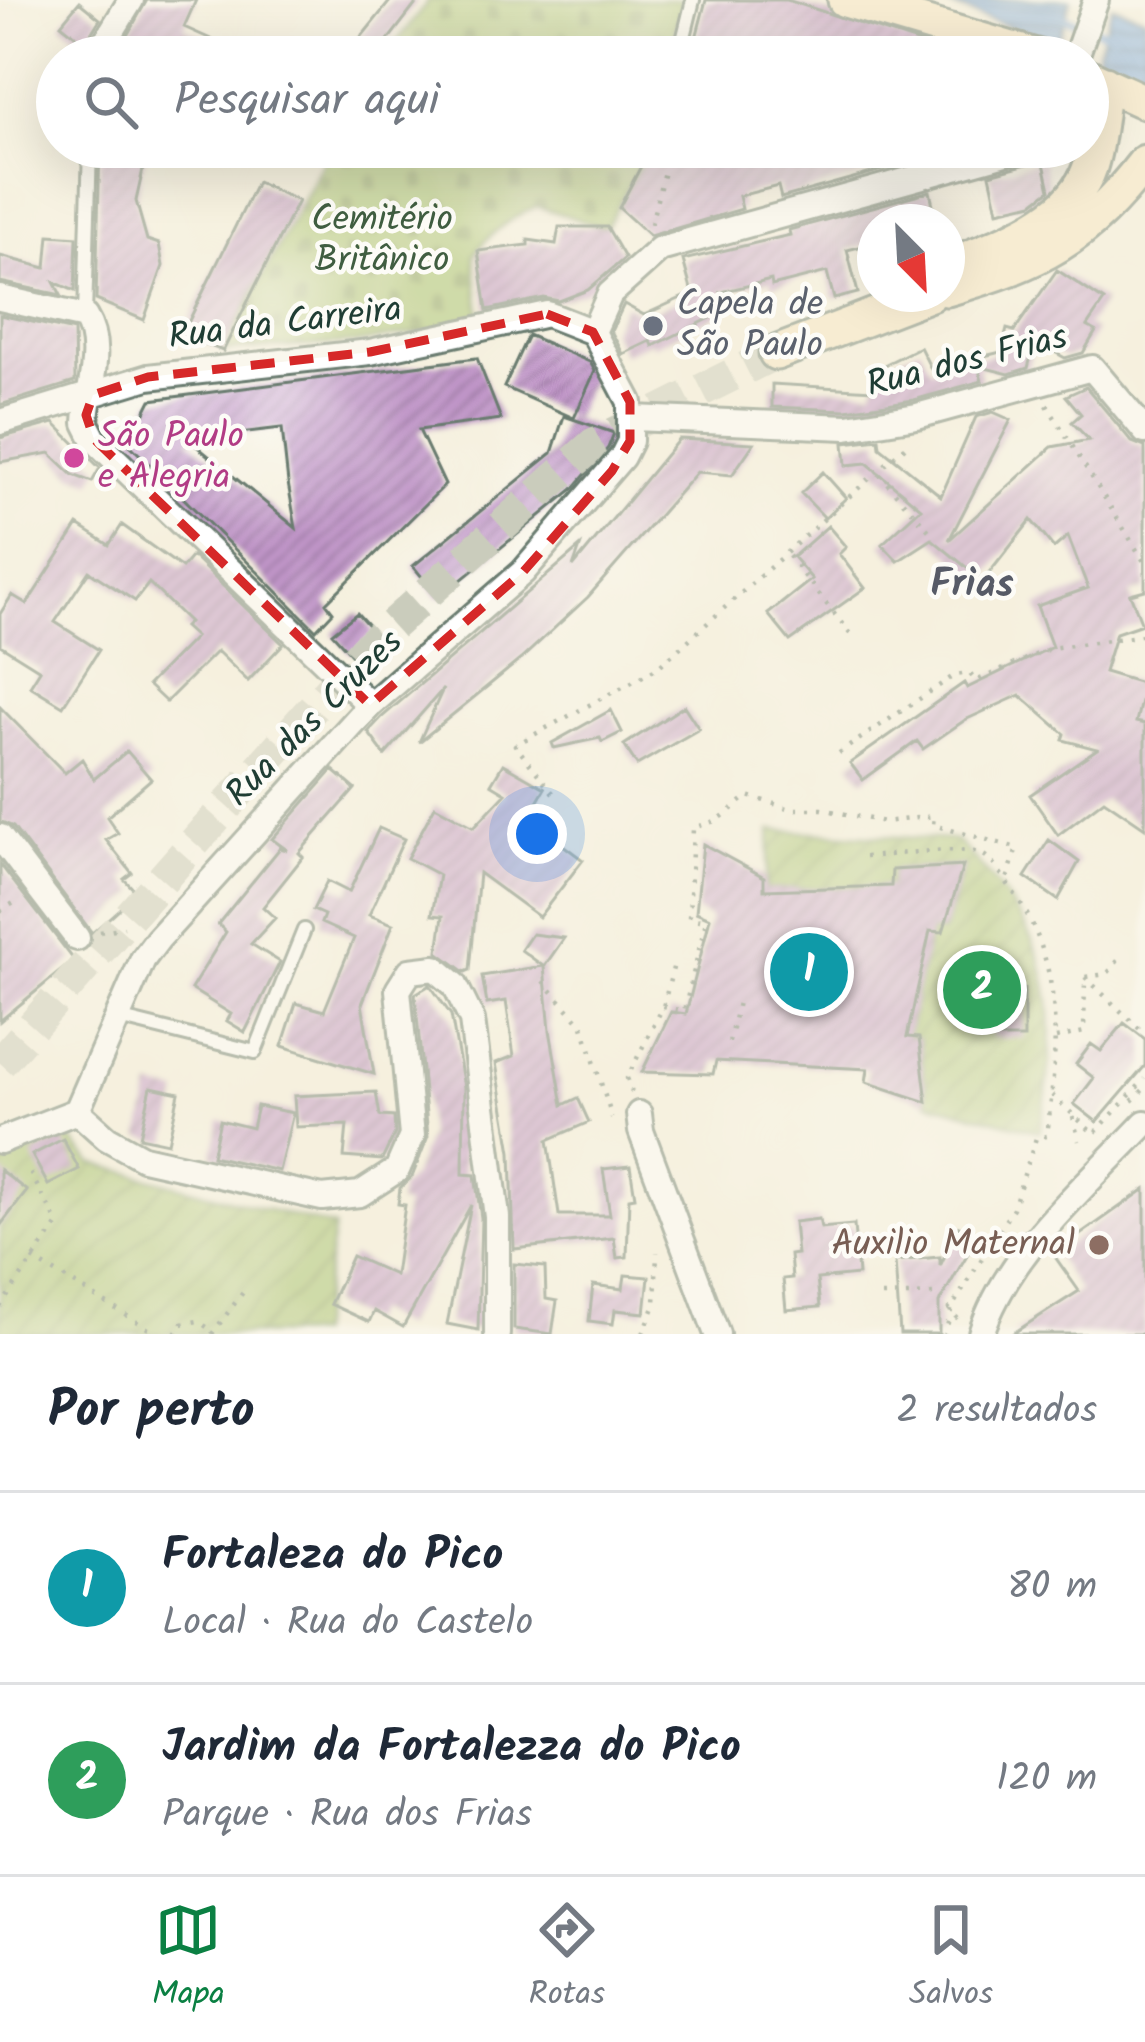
<!DOCTYPE html>
<html lang="pt">
<meta charset="utf-8">
<style>
body{margin:0;font-family:Kalam,sans-serif;background:#f6f6f7;color:#1f2937}
.compass{position:absolute;left:857px;top:204px;width:108px;height:108px;border-radius:50%;background:#fff;box-shadow:0 12px 48px #0002;rotate:156deg}
.you{position:absolute;left:537px;top:834px;width:42px;height:42px;margin:-30px;border:9px solid #fff;border-radius:50%;background:#1a73e8;box-shadow:0 0 0 18px #1a73e833}
.badge{display:grid;place-items:center;width:78px;height:78px;border-radius:50%;background:#0b8043;color:#fff;font-size:39px;font-weight:700}
.pin{position:absolute;translate:-50% -50%;border:6px solid #fff;box-shadow:0 3px 12px #0006}
.list{margin:0;padding:0;list-style:none}
h2{display:flex;justify-content:space-between;align-items:center;height:156px;margin:0;padding:0 48px;font-size:51px}
h2 small{font-size:39px;font-weight:400;color:#747a83}
.list li{display:grid;grid-template-columns:78px 1fr auto;gap:36px;align-items:center;box-sizing:border-box;height:192px;padding:0 48px;border-top:3px solid #e0e1e3}
.list b{display:block;font-size:45px;white-space:nowrap}
.list p{margin:0;font-size:39px;white-space:nowrap;color:#747a83}
.list em{font-size:39px;font-style:normal;color:#747a83}
.icon{flex:none;width:66px;height:66px;fill:none;stroke:currentColor;stroke-width:2;stroke-linecap:round;stroke-linejoin:round}
.map{position:relative;flex:none;width:1145px;height:1334px;overflow:hidden}
.search{position:absolute;background:#fff;box-shadow:0 12px 48px #0002;left:36px;right:36px;top:36px;height:132px;display:flex;align-items:center;gap:30px;box-sizing:border-box;padding:0 42px;border-radius:66px;color:#747a83;font-size:45px}
.sheet{height:540px;background:#fff}
nav{display:flex;justify-content:space-around;align-items:center;box-sizing:border-box;height:168px;border-top:3px solid #e0e1e3;background:#fff;font-size:33px;color:#747a83}
nav a{display:grid;justify-items:center;gap:6px}
nav .on{color:#0b8043}
.map>svg:first-child{display:block}
.cemetery{fill:url(#cemetery-stones);stroke:#607e4e;stroke-width:3}
.garden{fill:url(#garden-furrows);stroke:#607e4e;stroke-width:3}
.water{fill:url(#water-rules);stroke:#487088;stroke-width:3}
.lines{fill:none;stroke-linecap:round;stroke-linejoin:round}
.stream{stroke:#71a2db;stroke-width:8}
.building{fill:url(#building-hatch);fill-rule:evenodd}
.secondary-tunnel{stroke:#caccbc;stroke-width:33;stroke-dasharray:33 16;stroke-linecap:butt}
.lane-casing{stroke:#6a7c70;stroke-width:18}
.street-casing{stroke:#6a7c70;stroke-width:30}
.secondary-casing{stroke:#6a7c70;stroke-width:39}
.path{stroke:#6a7c70;stroke-width:4.5;stroke-dasharray:3 9;stroke-linecap:butt}
.lane{stroke:#fff;stroke-width:12}
.street{stroke:#fff;stroke-width:24}
.secondary{stroke:#f8e7c3;stroke-width:33}
.marked{fill:none;stroke:#d62828;stroke-width:9;stroke-dasharray:24 15;stroke-linejoin:round}
.worship-dot{fill:#6b7280;stroke:#fdfcf7;stroke-width:4.5}
.hotel-dot{fill:#d1479c;stroke:#fdfcf7;stroke-width:4.5}
.education-dot{fill:#8d6e63;stroke:#fdfcf7;stroke-width:4.5}
.labels{text-anchor:middle;dominant-baseline:central;stroke-width:9;stroke-linejoin:round;paint-order:stroke}
.park-label{font-size:36px;fill:#405e41;stroke:#fdfcf7}
.worship-label{font-size:36px;fill:#5b616d;stroke:#fdfcf7;text-anchor:start}
.street-label{font-size:36px;fill:#1f3d34;stroke:#fdfcf7}
.hotel-label{font-size:36px;fill:#b23c85;stroke:#fdfcf7;text-anchor:start}
.education-label{font-size:36px;fill:#785e54;stroke:#fdfcf7;text-anchor:end}
.neighbourhood-label{font-size:39px;font-weight:bold;fill:#575b67;stroke:#fdfcf7}
</style>
<div class="map">
<svg width="1145" height="1334" viewBox="0 0 1145 1334">
<defs>
<pattern id="cemetery-stones" width="16" height="16" patternUnits="userSpaceOnUse" patternTransform="scale(3)"><rect width="16" height="16" fill="#a1c067"/><path d="M2 7V4a2 2 0 0 1 4 0v3zM10 15v-3a2 2 0 0 1 4 0v3z" fill="#839d56"/></pattern>
<pattern id="garden-furrows" width="10" height="10" patternUnits="userSpaceOnUse" patternTransform="scale(3)"><rect width="10" height="10" fill="#a1c067"/><path d="M-1 1l2-2M0 10L10 0M9 11l2-2" fill="none" stroke="#839d56"/></pattern>
<pattern id="water-rules" width="6" height="5" patternUnits="userSpaceOnUse" patternTransform="scale(3)"><rect width="6" height="5" fill="#71a2db"/><path d="M0 2.5h6" fill="none" stroke="#5c85b2"/></pattern>
<pattern id="building-hatch" width="6" height="6" patternUnits="userSpaceOnUse" patternTransform="scale(3)"><rect width="6" height="6" fill="#bf94c7"/><path d="M-1 1l2-2M0 6l6-6M5 7l2-2" fill="none" stroke="#9b7aa2"/></pattern>
</defs>
<rect width="100%" height="100%" fill="#fdfcf7"/>
<filter id="ink" filterUnits="userSpaceOnUse"><feTurbulence type="fractalNoise" baseFrequency=".00833" numOctaves="2"/><feDisplacementMap in="SourceGraphic" scale="24" xChannelSelector="R" yChannelSelector="G"/><feConvolveMatrix kernelMatrix="1 2 1 2 8 2 1 2 1" color-interpolation-filters="sRGB"/></filter>
<filter id="wash" filterUnits="userSpaceOnUse"><feTurbulence type="fractalNoise" baseFrequency=".004" numOctaves="4" result="noise"/><feDisplacementMap in="SourceGraphic" scale="48" xChannelSelector="R" yChannelSelector="G"/><feGaussianBlur stdDeviation="2.7" result="paint"/><feColorMatrix in="noise" values="0 0 0 0 0 0 0 0 0 0 0 0 0 0 0 0 0 1.4 0 .05"/><feComposite in="paint" operator="in"/></filter>
<g filter="url(#wash)">
<rect width="100%" height="100%" fill="#f5f0de"/>
<!-- cemetery -->
<path class="cemetery" d="M429,0H683L668,57H385Z
M331,147H644L637,171L605,228L537,206C515,216 487,234 474,255L481,322L357,343L223,351Z"/>
<!-- garden -->
<path class="garden" d="M771,830L956,840C1053,937 1064,997 1040,1132L927,1102L919,1039L907,1037L930,931L943,932L963,866L893,870L891,887L765,890Z
M63,1129L92,1163L334,1227L317,1334H0V1160Z"/>
<!-- water -->
<path class="water" d="M934,0H1071L1057,44Z
M1112,6L1145,17V73L1096,57Z"/>
<g class="lines">
<!-- stream -->
<path class="stream" d="M1060,16L1113,35"/>
</g>
<g id="blocks">
<!-- building -->
<path class="building" d="M147,0H196L184,27L251,57H115Z
M391,0H419L375,57H368L354,46Z
M706,0H787L964,57H691Z
M79,2L100,19L85,43L61,24Z
M100,147H148L136,201L147,240L159,244L163,266L144,320L96,300Z
M651,147H920L922,159L781,198L778,186L739,196L742,209L650,236L619,208Z
M1042,154L1050,190L1033,203L998,211L990,174L1031,163Z
M257,182L298,201L223,351L182,335Z
M930,191L935,215L875,222V243L847,250L858,293L834,299L827,272L772,286L771,280L721,292L729,309L653,346L651,341L623,354L611,331L624,304L644,315L692,293L683,260L790,235L789,230Z
M559,227H607L625,258L588,290L559,301L544,298L487,310L478,251L528,245V240L556,244Z
M49,235L77,237L75,291L54,282L61,295L0,282V256L46,268Z
M1057,270L1104,301L1087,326L1096,331L1083,353L1065,358L1035,341L1028,368L1009,374L978,366L982,381L914,400L846,410L772,407V384L873,390L884,365L920,347L931,369L1001,352L1007,329L1014,331Z
M0,315L74,331L75,382L0,405Z
M528,335L590,362L595,371L574,418L504,387Z
M477,358L501,419L419,430L445,485L326,603L333,612L316,630L129,444L151,400ZM282,428L288,483L296,528L188,439Z
M1086,387L1132,442L1145,447V590L1130,594L1142,624L1116,633L1104,672L1145,684L1136,722L1145,724V828L1104,800L1058,835L1030,795L1097,749L1063,740L1065,734L1020,695L965,720L923,749L917,741L863,780L850,763L964,683L967,688L1052,647L1037,606L1088,588L1068,536L1054,548L1031,520L983,581L932,539L898,561L882,544L921,508L867,463L846,465L844,443L879,439L880,447L941,496L976,417L993,412L1011,420L949,540L1052,447L1089,440L1072,422L1081,414L1066,396Z
M564,416L614,433L608,448L573,489L439,598L413,566L552,453Z
M54,423L100,468L92,482L73,475L50,453L0,462V438Z
M679,439L754,443L732,475L697,472L588,597L521,659L419,742L443,689L385,755L368,732L382,717L580,547L573,567Z
M823,472L846,498L825,518L801,493Z
M78,525L109,545L122,525L182,568L192,556L283,644L248,681L217,651L166,702L148,685L195,637L184,627L189,622L149,583L135,601L89,571L55,622L99,650L63,706L30,686L40,670L0,645V614L12,595L27,604Z
M828,526L846,547L839,554L865,588L790,641L768,614L812,579L793,557Z
M357,613L374,632L351,654L332,633Z
M684,706L699,729L637,765L624,745Z
M0,707L65,773L82,759L94,779L127,751L151,779L107,817L118,833L106,840L132,873L124,879L137,893L92,933L13,827L0,821Z
M611,710L622,732L602,742L600,738L554,748L552,743Z
M503,764L545,788L527,818L583,860L539,917L479,873L470,970L465,972L438,952L443,916L432,915L439,875L407,858L435,806L474,827L506,793L491,784Z
M333,770L355,789L299,853L303,857L263,907L275,918L251,944L280,962L245,1032L227,1021L231,1014L191,989L226,932L218,924L280,848L287,850L272,839Z
M379,828L404,839L369,915L393,924L362,1004L374,1074L282,1046L296,1003L324,1011L354,938L321,923L324,915L313,910L327,881L349,892Z
M1049,840L1079,862L1058,900L1025,877Z
M703,844L764,877V890L891,886L892,870L963,866L943,932L930,931L907,1037L919,1038L927,1102L866,1082L868,1069L716,1061L713,1074L642,1072L671,1012L686,1014L710,918L696,912Z
M0,864L74,960L0,1021Z
M532,934L564,938L544,967L550,1030L563,1105L578,1098L589,1122L548,1140L559,1215H610L603,1169L630,1166L635,1197L629,1198L627,1257L617,1258L614,1238L514,1249L511,1152L496,1063L514,1056L506,1001L487,1004L482,976L543,966L521,950Z
M430,985L451,1015L464,1087L463,1174L475,1175L481,1218L478,1330L447,1324L471,1205L403,1327L374,1311L369,1322L330,1304L352,1256L395,1275L405,1205L398,1204L400,1188L412,1177L428,1136L415,994Z
M992,989H1024V1038H992Z
M1124,1023L1145,1039V1066L1097,1122L1074,1104L1094,1078L1076,1064L1091,1044L1101,1051Z
M151,1087L179,1093L168,1143L140,1137Z
M376,1092L380,1116L394,1117L395,1133L382,1160L344,1157L347,1125L296,1127L294,1096Z
M257,1106L293,1113L279,1171L212,1156L220,1120L252,1128Z
M63,1139L79,1169L48,1185L32,1155Z
M0,1170L27,1191L0,1226Z
M1145,1189V1334H1012L1079,1291L1053,1254Z
M819,1219L821,1228L854,1225L858,1275L817,1279L820,1307L786,1310L783,1279L792,1278L790,1255L797,1254L794,1222Z
M959,1226L978,1236L939,1303V1334H900L895,1261L940,1257V1266Z
M514,1264L545,1267L546,1299L557,1301L552,1334L514,1329Z
M625,1275L649,1277L645,1313L615,1310L613,1324L589,1321L593,1285L623,1289Z"/>
</g>
</g>
<g filter="url(#ink)">
<use href="#blocks" fill-opacity="0" stroke="#6a7c70" stroke-width="3"/>
<g class="lines">
<!-- secondary-tunnel -->
<path class="secondary-tunnel" d="M0,1063L365,649L594,444L776,353"/>
<defs>
<path id="lane" d="M679,57L693,0
M85,316L90,147
M118,1018L255,1052L304,930"/>
<path id="street" d="M1078,51L1096,0
M96,57L131,0
M0,298L85,317C105,349 87,389 86,423L94,439L370,705
M593,332L610,294L660,249L1027,147
M633,418L847,427L917,416L1092,368L1145,431
M0,422L148,377L370,352L547,314L593,332
M0,837L77,938
M77,1111L107,1138L143,1158L322,1198L360,1194L397,1170L412,1136L398,990L410,971L435,968L455,985L472,1020L497,1217V1334
M639,1114L641,1131L717,1334
M0,1141L77,1111L143,959L158,939L370,705L523,572L622,457L630,441V402L593,332
M981,1334C1007,1252 1088,1184 1145,1123"/>
<path id="secondary" d="M845,0L1039,57
M1088,76L1145,102
M947,267C997,244 1071,224 1090,167C1099,140 1099,111 1105,83
M947,289C1041,262 1084,241 1145,162
M776,353L930,294"/>
</defs>
<!-- lane casing -->
<use href="#lane" class="lane-casing"/>
<!-- street casing -->
<use href="#street" class="street-casing"/>
<!-- secondary casing -->
<use href="#secondary" class="secondary-casing"/>
<!-- path -->
<path class="path" d="M651,224L670,147
M1047,405L1145,563
M879,474L932,534
M789,556L854,639
M839,753L955,675L969,673L976,681L1051,648L1145,635
M553,793L515,745L656,669L907,445
M865,857C891,856 964,843 985,856C996,864 1006,882 1014,893C1066,968 1057,1050 1047,1136L1036,1138L1013,1208L952,1307L945,1334
M0,911L19,900
M100,932L124,927
M1085,977L1145,1034
M543,981L583,1026L612,1118
M663,1007L684,1011L706,921L689,918L693,828L718,820L748,796L791,809H822L884,822L934,816L933,825L1017,848L1006,883
M1056,1038L1084,1032L1085,977L1107,974L1120,958
M729,1042L738,1002
M632,1092L627,1078L663,1007L675,960
M1052,1095L1094,1134L1145,1079
M1132,1101L1145,1088
M1073,1117L1079,1141
M33,1259L157,1334
M882,1296L936,1294L958,1319
M0,1307L58,1224L28,1169
M175,1334L182,1324L198,1321L214,1332
M212,1334L244,1291
M643,1334L655,1305L657,1252"/>
<!-- lane -->
<use href="#lane" class="lane"/>
<!-- street -->
<use href="#street" class="street"/>
<!-- secondary -->
<use href="#secondary" class="secondary"/>
</g>
</g>
<!-- marked area -->
<path d="M0 0H1145V1334H0ZM547,314L593,332L630,402V441L612,471L523,572L370,705L94,439L86,415L93,395L148,377L370,352Z" fill="#f5f0de" fill-opacity=".55" fill-rule="evenodd"/>
<path class="marked" d="M547,314L593,332L630,402V441L612,471L523,572L370,705L94,439L86,415L93,395L148,377L370,352Z"/>
<!-- markers -->
<circle class="worship-dot" cx="653" cy="326" r="12"/>
<circle class="hotel-dot" cx="74" cy="458" r="12"/>
<circle class="education-dot" cx="1099" cy="1245" r="12"/>
<g class="labels">
<!-- park labels -->
<g class="park-label">
<text x="382" y="220">Cemitério<tspan x="382" dy="41">Britânico</tspan></text>
</g>
<!-- worship labels -->
<g class="worship-label">
<text x="677" y="305">Capela de<tspan x="677" dy="41">São Paulo</tspan></text>
</g>
<!-- street labels -->
<g class="street-label">
<text transform="translate(285 324) rotate(-7)">Rua da Carreira</text>
<text transform="translate(967 362) rotate(-14)">Rua dos Frias</text>
<text transform="translate(315 719) rotate(-45)">Rua das Cruzes</text>
</g>
<!-- hotel labels -->
<g class="hotel-label">
<text x="98" y="437">São Paulo<tspan x="98" dy="41">e Alegria</tspan></text>
</g>
<!-- education labels -->
<g class="education-label">
<text x="1075" y="1245">Auxilio Maternal</text>
</g>
<!-- neighbourhood labels -->
<g class="neighbourhood-label">
<text x="972" y="586">Frias</text>
</g>
</g>
</svg>
<svg class="compass" viewBox="-18 -18 36 36"><path d="M0-13l5 13h-10z" fill="#e53935"/><path d="M0 13l5-13h-10z" fill="#747a83"/></svg>
<div class="you"></div>
<div class="pin badge" style="left:809px;top:972px;background:#0f9aa8">1</div>
<div class="pin badge" style="left:982px;top:990px;background:#2e9e5b">2</div>
<div class="search"><svg class="icon" aria-label="search" viewBox="0 0 24 24"><circle cx="10" cy="10" r="6"/><path d="M15 15l6 6"/></svg>Pesquisar aqui</div>
</div>
<section class="sheet">
<h2>Por perto<small>2 resultados</small></h2>
<ul class="list">
<li><span class="badge" style="background:#0f9aa8">1</span><div><b>Fortaleza do Pico</b><p>Local · Rua do Castelo</p></div><em>80 m</em></li>
<li><span class="badge" style="background:#2e9e5b">2</span><div><b>Jardim da Fortalezza do Pico</b><p>Parque · Rua dos Frias</p></div><em>120 m</em></li>
</ul>
</section>
<nav>
<a class="on"><svg class="icon" aria-label="map" viewBox="0 0 24 24"><path d="M3 6l6-2 6 2 6-2v14l-6 2-6-2-6 2zM9 4v14M15 6v14"/></svg>Mapa</a>
<a><svg class="icon" aria-label="directions" viewBox="0 0 24 24"><path d="M12 3l9 9-9 9-9-9zM9 14v-3h6M13 9l2 2-2 2"/></svg>Rotas</a>
<a><svg class="icon" aria-label="saved" viewBox="0 0 24 24"><path d="M7 4h10v16l-5-4-5 4z"/></svg>Salvos</a>
</nav>
